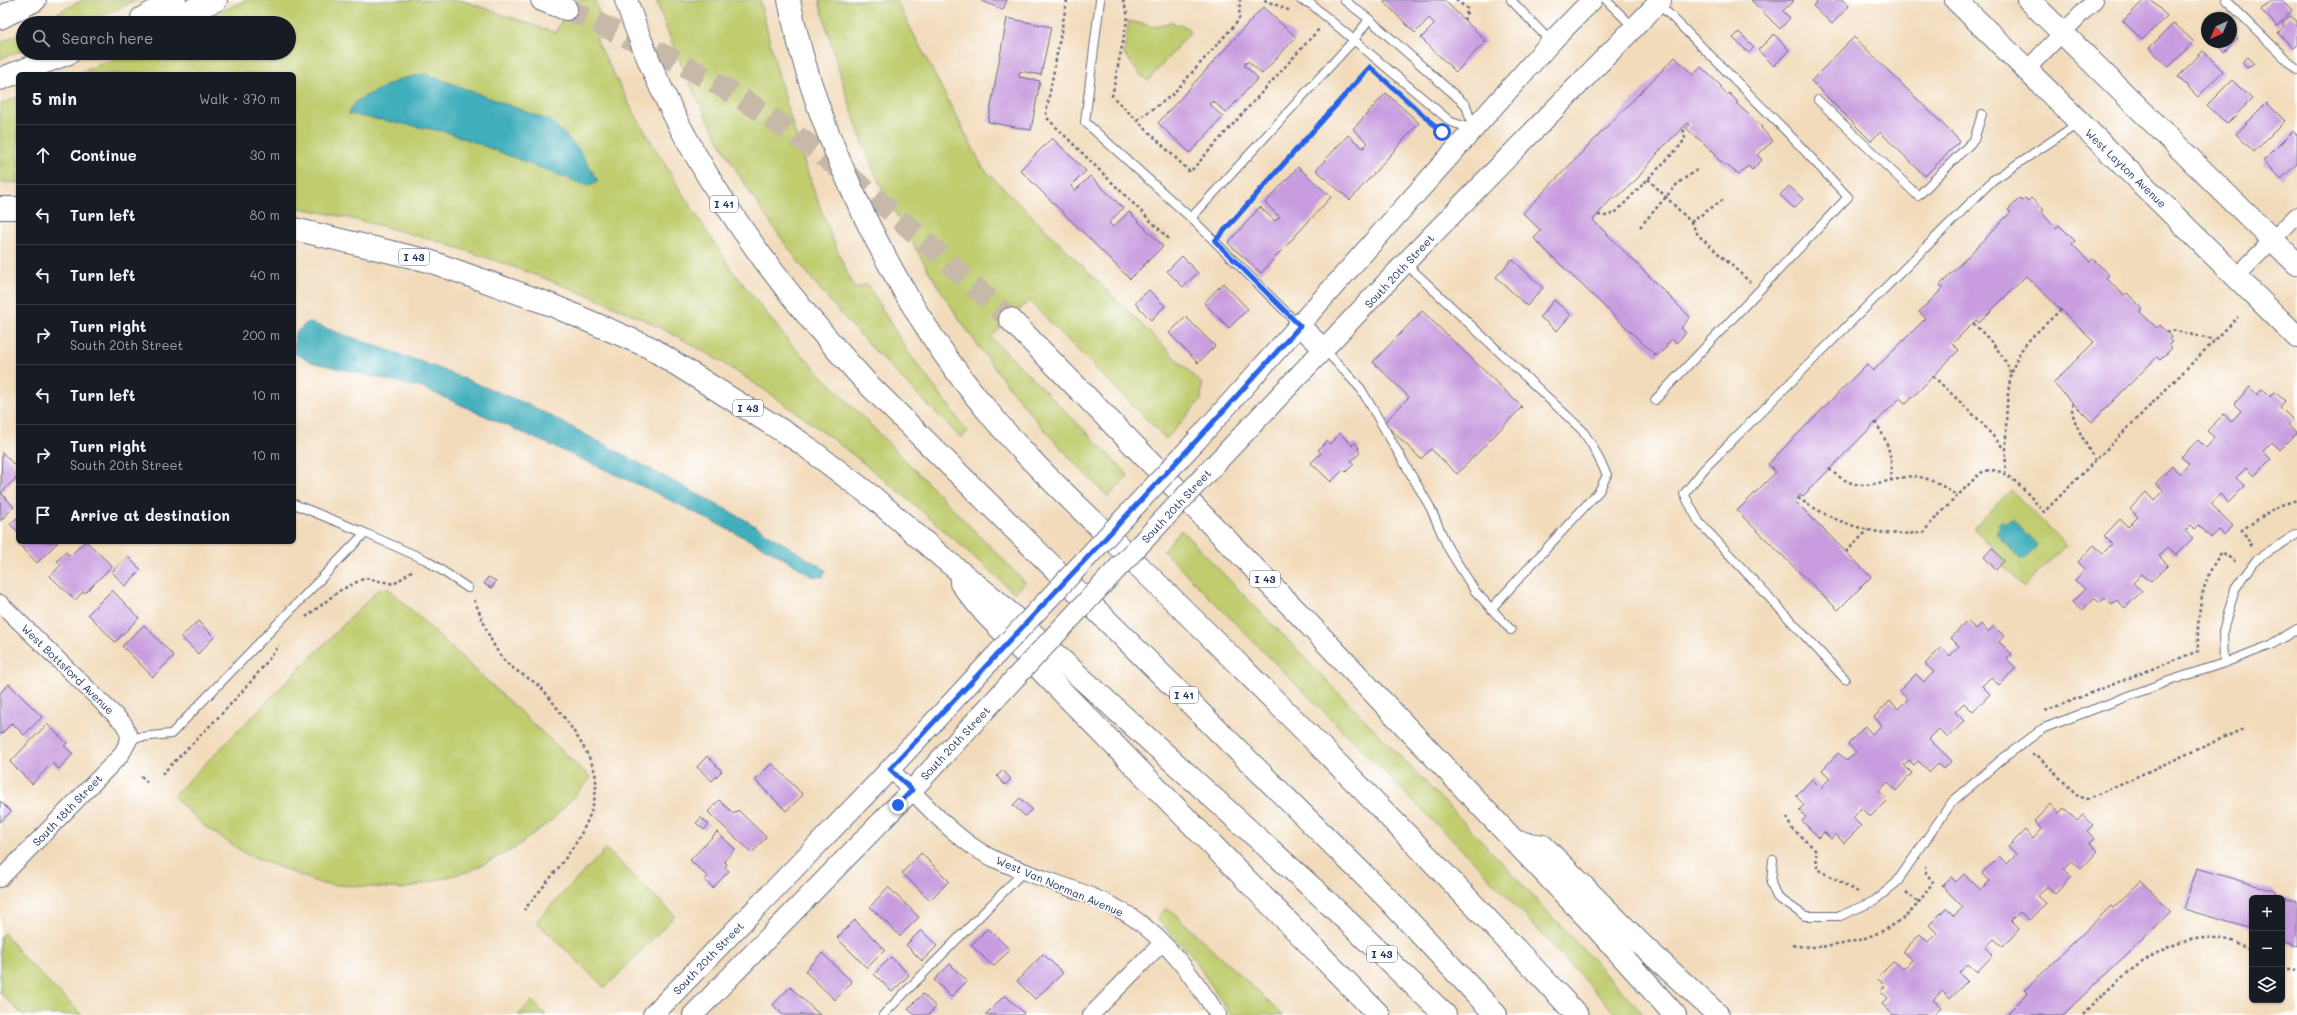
<!DOCTYPE html>
<meta charset="utf-8">
<style>
body{margin:0;font-family:Mali,sans-serif;background:#20242c;color:#f1f3f6}
.controls{position:absolute;right:12px;bottom:12px;display:grid;overflow:hidden;border-radius:6px;box-shadow:0 1px 3px #0004}
.controls button{width:36px;height:36px;display:grid;place-items:center;padding:0;border:0;border-bottom:1px solid #363941;background:#171b24;color:#f1f3f6;font:20px sans-serif}
.compass{position:absolute;left:2201px;top:12px;width:36px;height:36px;border-radius:50%;background:#171b24;box-shadow:0 1px 3px #0004;rotate:224deg}
.stop{position:absolute;width:12px;height:12px;margin:-9px;border:3px solid #2563eb;border-radius:50%;background:#fff}
.stop.end{background:#2563eb;border-color:#fff;box-shadow:0 1px 4px #0008}
.list{margin:0;padding:0;list-style:none}
h2{display:flex;justify-content:space-between;align-items:center;height:52px;margin:0;padding:0 16px;font-size:17px}
h2 small{font-size:13px;font-weight:400;color:#9ea1a6}
.list li{display:grid;grid-template-columns:26px 1fr auto;gap:12px;align-items:center;box-sizing:border-box;height:60px;padding:0 16px;border-top:1px solid #363941}
.list b{display:block;font-size:15px;white-space:nowrap}
.list p{margin:0;font-size:13px;white-space:nowrap;color:#9ea1a6}
.list em{font-size:13px;font-style:normal;color:#9ea1a6}
.icon{flex:none;width:22px;height:22px;fill:none;stroke:currentColor;stroke-width:2;stroke-linecap:round;stroke-linejoin:round}
.map{position:relative;flex:none;width:2297px;height:1015px;overflow:hidden}
.search{position:absolute;background:#171b24;box-shadow:0 1px 3px #0004;left:16px;top:16px;width:280px;height:44px;display:flex;align-items:center;gap:10px;box-sizing:border-box;padding:0 14px;border-radius:22px;color:#9ea1a6;font-size:15px}
.panel{position:absolute;background:#171b24;box-shadow:0 1px 3px #0004;left:16px;top:72px;width:280px;height:472px;border-radius:6px}
.map>svg:first-child{display:block}
.green{fill:#c0cc6e;stroke:#6e7e66}
.water{fill:#3faebb;stroke:#2d6e8c}
.building{fill:#c89cdf}
.lines{fill:none;stroke-linecap:round;stroke-linejoin:round}
.motorway-tunnel{stroke:#c7b9a8;stroke-width:22;stroke-dasharray:22 11;stroke-linecap:butt}
.service-casing{stroke:#666b7f;stroke-width:10}
.minor-casing{stroke:#666b7f;stroke-width:18}
.tertiary-casing{stroke:#666b7f;stroke-width:22}
.secondary-casing{stroke:#666b7f;stroke-width:24}
.motorway-casing{stroke:#666b7f;stroke-width:24}
.path{stroke:#666b7f;stroke-width:2.5;stroke-dasharray:3 3;stroke-linecap:butt}
.service{stroke:#fff;stroke-width:8}
.minor{stroke:#fff;stroke-width:16}
.tertiary{stroke:#fff;stroke-width:20}
.secondary{stroke:#fff;stroke-width:22}
.motorway{stroke:#fff;stroke-width:22}
.tertiary-bridge-casing{stroke:#666b7f;stroke-width:22;stroke-linecap:butt}
.tertiary-bridge{stroke:#fff;stroke-width:20}
.route{stroke:#2563eb;stroke-width:5}
.labels{text-anchor:middle;dominant-baseline:central;stroke-width:3.5;stroke-linejoin:round;paint-order:stroke}
.shield{fill:#fff;stroke:#5f6d8e;stroke-width:1}
.shield-label{font-size:10px;font-weight:bold;fill:#1b2f5e}
.street-label{font-size:11px;fill:#1b2f5e;stroke:#fff}
</style>
<div class="map">
<svg width="2297" height="1015" viewBox="0 0 2297 1015">
<rect width="100%" height="100%" fill="#fff"/>
<filter id="ink" filterUnits="userSpaceOnUse"><feTurbulence type="fractalNoise" baseFrequency=".025" numOctaves="2"/><feDisplacementMap in="SourceGraphic" scale="8" xChannelSelector="R" yChannelSelector="G"/><feConvolveMatrix kernelMatrix="1 2 1 2 8 2 1 2 1" color-interpolation-filters="sRGB"/></filter>
<filter id="wash" filterUnits="userSpaceOnUse"><feTurbulence type="fractalNoise" baseFrequency=".012" numOctaves="4" result="noise"/><feDisplacementMap in="SourceGraphic" scale="16" xChannelSelector="R" yChannelSelector="G"/><feGaussianBlur stdDeviation="0.9" result="paint"/><feColorMatrix in="noise" values="0 0 0 0 0 0 0 0 0 0 0 0 0 0 0 0 0 1.4 0 .05"/><feComposite in="paint" operator="in"/></filter>
<g filter="url(#wash)">
<rect width="100%" height="100%" fill="#f2dbbb"/>
<!-- green -->
<path class="green" d="M82,0H136L87,23H39Z
M245,0H461L556,33L570,0H595L601,18L597,41L630,106L679,188L731,269L789,342L1025,582L1014,593C921,508 830,430 723,363C668,328 607,302 546,279C462,247 383,223 294,207V74H76L128,53H289V23H198Z
M656,0H760C782,96 812,201 855,289L867,284L908,352L968,432L961,438C916,393 870,348 829,300C755,211 694,110 656,0Z
M819,0H896L983,168L1202,384L1201,400L1166,439L1029,301L991,337L1124,470L1128,476L1108,497C1031,421 965,337 912,242C898,217 882,191 871,164C850,111 834,55 819,0Z
M1129,21L1155,27L1170,22L1186,27L1191,31L1148,81L1141,76L1124,54Z
M23,31V50L0,59V43Z
M18,97V183L0,182V104Z
M2011,490L2066,545L2024,587L2002,564L2004,561L1974,528Z
M1181,530L1460,818L1644,1015H1617L1483,871L1163,551Z
M380,588L389,589L591,778L553,819L515,848L470,871L403,889L322,884L246,854L203,825L173,796Z
M606,849L675,916L605,988L536,921Z
M1167,907L1283,1015H1231L1191,954L1156,919Z
M4,933L23,957L82,1015H23L0,993V937Z
M532,1001L546,1015H518Z"/>
<!-- water -->
<path class="water" d="M426,74L551,121L577,147L598,181L588,186L447,132L348,114L356,101L400,79Z
M308,322L433,366L532,406L744,519L826,570L823,577L812,576L775,553L648,489L423,388L311,362L294,353L295,333Z
M2013,519L2036,543V547L2025,559H2020L1997,535V530L2000,527L1998,524L2002,520L2004,523Z"/>
<g id="blocks">
<!-- building -->
<path class="building" d="M980,0H1007L1003,10Z
M1382,0H1444L1486,41L1456,72L1421,38L1435,24L1429,18L1415,33Z
M1751,0H1794L1783,11L1790,18L1780,29Z
M1816,0H1843L1849,6L1832,24L1813,6L1818,1Z
M2144,0H2151L2167,16L2142,40L2123,21Z
M2270,0H2282L2292,10L2277,26L2261,10Z
M1263,7L1296,37L1262,74L1248,61L1244,65L1258,78L1226,113L1213,101L1209,104L1223,117L1190,153L1158,123Z
M2290,16L2297,21V46L2293,48L2278,33L2284,26L2282,23Z
M1007,18L1051,27L1041,75L1020,71L1019,77L1040,81L1031,130L988,122Z
M2174,23L2194,42L2169,67L2149,48Z
M2231,30L2238,38L2224,52L2214,42H2231Z
M1739,32L1754,47L1749,53L1733,38Z
M1774,34L1789,50L1774,66L1758,50Z
M1854,37L1959,140L1958,143L1925,176L1880,132L1871,141L1811,81Z
M2203,51L2223,71L2198,97L2178,77Z
M1675,57L1693,75L1701,67L1722,87L1720,88L1727,95L1729,93L1738,102L1736,103L1762,127L1761,128L1773,141L1757,155L1762,160L1752,170L1748,166L1739,175L1725,164L1724,165L1714,155L1716,154L1686,128L1690,125L1688,123L1662,148L1637,179L1615,199L1613,197L1593,220L1690,317L1681,328L1686,333L1676,343L1672,339L1666,346L1667,347L1656,356L1537,242L1534,238L1541,231L1523,213Z
M2248,57L2254,63L2247,68L2242,63Z
M2232,80L2252,99L2227,124L2207,105Z
M1386,93L1419,123L1350,200L1316,170L1348,135L1363,148L1368,143L1353,129Z
M2267,103L2285,121L2254,152L2236,134Z
M2293,131L2297,135V164L2281,179L2263,161Z
M1052,138L1086,171L1071,186L1075,191L1090,176L1123,208L1109,223L1113,227L1129,212L1163,246L1130,279L1020,170Z
M1298,167L1331,197L1261,273L1228,243L1260,207L1275,221L1280,217L1265,203Z
M1789,186L1803,199L1794,208L1780,195Z
M2020,198L2022,201L2025,198L2028,201L2031,198L2044,210L2041,212L2056,228L2059,225L2075,241L2072,244L2090,262L2093,259L2109,275L2106,278L2124,295L2127,293L2143,309L2140,312L2157,328L2160,325L2172,337L2169,339L2172,342L2169,344L2172,348L2160,360L2157,357L2092,422L2053,383L2094,342L2026,276L1979,323L1976,320L1952,344L1959,350L1906,404L1900,398L1802,497L1800,495L1795,501L1871,577L1838,610L1737,511L1776,472L1768,464L1867,364L1873,371L1926,318L1919,312L1943,288L1940,285L2011,212L2008,210Z
M1182,256L1198,273L1183,287L1167,271Z
M1512,259L1543,288L1527,306L1496,277Z
M1223,283L1248,309L1229,328L1204,303Z
M1149,290L1165,306L1151,320L1135,303Z
M1554,300L1571,315L1557,331L1540,317Z
M1422,311L1522,407L1457,474L1431,449L1421,459L1384,423L1409,397L1373,362Z
M1186,317L1215,346L1198,363L1169,333Z
M2250,387L2257,395L2262,389L2270,397L2275,392L2285,401L2280,407L2293,420L2288,425L2297,433L2280,450L2272,442L2263,451L2271,459L2254,476L2246,468L2236,478L2245,486L2228,503L2220,494L2211,504L2233,526L2224,535L2219,530L2211,538L2199,525L2195,529L2191,525L2185,531L2193,538L2176,555L2168,547L2159,556L2168,565L2151,582L2142,574L2133,583L2142,591L2125,608L2117,600L2112,605L2105,598L2100,603L2094,598L2082,611L2072,602L2085,589L2075,580L2085,569L2078,562L2094,545L2103,553L2112,544L2104,536L2120,519L2128,527L2138,517L2130,509L2146,492L2154,501L2164,491L2156,483L2172,466L2180,474L2189,464L2181,457L2198,440L2206,448L2215,438L2207,431L2224,414L2231,422L2241,411L2234,404Z
M1340,433L1352,445L1355,443L1359,447L1358,450L1360,453L1351,461L1354,464L1346,472L1343,470L1331,482L1311,463L1321,453L1318,450L1327,441L1330,444Z
M2,452L18,469V476L1,493L14,507L0,521Z
M18,517V532L10,524Z
M19,542H58L37,563L18,543Z
M84,542H87L112,566L85,593L83,592L75,600L50,576L61,565L57,561L66,552L70,556Z
M1992,548L2004,561L1996,570L1984,557Z
M127,556L141,570L125,586L112,572Z
M488,577L496,581L492,588L484,584Z
M112,590L139,618L115,642L88,614Z
M198,621L214,637L198,654L181,637Z
M1967,621L1976,629L1981,624L1988,632L1994,626L2004,636L1999,642L2012,654L2007,659L2016,668L1999,685L1991,677L1982,686L1990,694L1973,712L1964,703L1955,712L1964,721L1948,738L1939,729L1929,739L1952,761L1943,769L1938,764L1930,772L1918,761L1914,765L1909,760L1904,765L1912,773L1896,791L1888,782L1879,791L1887,800L1870,817L1861,808L1853,818L1861,826L1844,843L1836,835L1831,839L1824,832L1819,838L1802,821L1806,817L1799,810L1804,805L1796,796L1812,779L1821,788L1830,778L1822,770L1838,753L1847,761L1856,752L1848,744L1865,726L1872,734L1882,725L1874,717L1890,701L1898,709L1908,699L1899,691L1916,674L1924,682L1934,672L1925,664L1942,647L1950,656L1959,646L1951,638Z
M144,625L174,656L153,677L122,646Z
M9,684L42,717L24,735L12,723L0,735V693Z
M47,724L67,743L64,746L73,754L59,769L52,763L32,784L10,762Z
M707,756L722,771L712,781L697,767Z
M772,763L803,795L786,811L755,780Z
M1003,770L1011,779L1005,785L997,776Z
M1020,798L1032,809L1025,816L1013,805Z
M719,800L734,814L738,810L766,837L752,853L708,812Z
M0,801L11,812L0,822Z
M2051,804L2059,813L2064,808L2077,821L2083,815L2093,825L2087,831L2095,839L2090,843L2098,851L2081,869L2072,861L2064,869L2072,877L2055,894L2047,886L2038,896L2046,903L2029,920L2020,912L2011,921L2019,929L2003,947L1994,939L1986,947L1993,955L1977,972L1968,964L1959,973L1967,981L1950,999L1942,991L1933,1000L1941,1007L1934,1015H1893L1882,1004L1888,998L1880,991L1885,986L1877,978L1894,961L1903,969L1912,960L1903,952L1920,934L1928,942L1937,933L1929,925L1946,908L1954,916L1963,907L1942,886L1951,877L1956,882L1964,874L1981,890L1990,881L1982,873L1999,856L2007,864L2016,855L2008,847L2025,830L2033,839L2042,829L2034,821Z
M701,818L709,824L704,830L696,823Z
M717,832L735,849L724,861L727,864L725,867L729,871L713,888L705,880L708,877L690,860Z
M921,853L949,881L930,900L902,873Z
M2197,868L2275,891L2274,894L2297,901V947L2282,942V898H2252V929L2184,909Z
M2141,881L2171,912L2063,1015H2006L2028,993L2025,990L2111,906L2113,908Z
M888,887L919,917L900,936L870,907Z
M855,920L885,950L867,968L837,938Z
M988,928L1010,950L993,966L971,945Z
M921,930L937,946L922,961L906,945Z
M822,953L852,982L835,1000L805,971Z
M1043,954L1063,973L1035,999L1017,981Z
M891,957L909,975L892,992L874,974Z
M950,964L967,981L951,997L934,980Z
M790,987L820,1015H783L773,1005Z
M923,994L936,1007L928,1015H915L908,1009Z
M1005,995L1024,1013L1023,1015H985Z"/>
</g>
</g>
<g filter="url(#ink)">
<use href="#blocks" fill-opacity="0" stroke="#666b7f" stroke-width="1"/>
<g class="lines">
<!-- motorway-tunnel -->
<path class="motorway-tunnel" d="M566,9C624,35 682,62 736,95C837,158 923,239 1010,319"/>
<defs>
<path id="service" d="M1100,0L1085,122L1191,218L1354,40L1369,19
M1301,0L1311,4L1451,122L1473,129
M1344,0L1369,19L1466,105L1473,129
M1511,0L1551,42
M1606,0L1634,28
M2226,0L2297,70
M1818,100L1918,196L1974,140L1982,114
M1191,218L1300,326
M1405,263L1582,430L1592,445L1607,475L1599,491L1491,609
M1325,350L1361,389L1430,507L1448,548L1475,591L1511,630
M1655,400L1848,197L1784,129L1658,3
M294,504L365,533
M2224,663L2271,645L2297,629
M1845,679L1699,522L1684,494L1705,468L1993,180L2079,123
M130,738L171,734L365,533L426,560L468,588
M1773,860L1771,883L1777,897L1805,916H1840L1874,901L1896,883L1952,802L2002,759L2044,728L2166,682L2224,663L2223,631L2235,589L2257,559L2297,534
M883,1015L1024,871"/>
<path id="minor" d="M2027,69L2095,0
M2236,277L2297,215
M0,603L124,724L130,738L121,755L0,879
M890,769C920,798 953,838 990,857C1036,880 1089,889 1132,917C1168,941 1195,980 1218,1015
M1091,1015L1162,943"/>
<path id="tertiary" d="M1300,326L1325,350
M1197,440L1551,42L1592,0
M1218,461L1405,263L1661,0
M653,1015L876,784L994,657
M693,1015L912,790L1015,678"/>
<path id="secondary" d="M1956,0L2297,337
M2029,0L2297,264"/>
<path id="motorway" d="M542,0L566,9
M626,0C674,145 762,270 865,381L1388,899L1496,1015
M789,0C816,138 899,307 991,415C1023,454 1059,488 1095,523C1145,572 1195,621 1245,671C1358,783 1469,898 1577,1015
M146,16L175,0
M0,18L35,0
M142,18L168,20L216,0
M0,79L69,53
M0,208H18
M294,229L429,261L549,304L649,347L800,442L874,498L943,558L994,599L1319,894L1445,1015
M1010,319L1302,617L1595,926L1675,1015
M961,583L984,612L1379,1015
M1516,842L1543,846L1642,945L1718,1015"/>
</defs>
<!-- service casing -->
<use href="#service" class="service-casing"/>
<!-- minor casing -->
<use href="#minor" class="minor-casing"/>
<!-- tertiary casing -->
<use href="#tertiary" class="tertiary-casing"/>
<!-- secondary casing -->
<use href="#secondary" class="secondary-casing"/>
<!-- motorway casing -->
<use href="#motorway" class="motorway-casing"/>
<!-- path -->
<path class="path" d="M1067,0L1046,113L1048,119L1170,240
M1123,0L1128,16L1112,96L1190,172L1319,29
M1264,0L1291,11
M1456,0L1468,9L1464,20
M1137,120L1171,96L1239,20L1240,0
M1648,179L1691,222L1698,235L1750,282
M1598,215L1606,216L1615,213L1681,145L1685,138L1683,127
M1691,222L1724,199
M1640,227L1678,183L1697,170
M1223,231L1367,69
M1973,323C1989,339 2004,353 2011,375
M2167,332L2172,330L2214,340
M1933,376L1979,420L2005,450
M2073,403C2067,414 2089,449 2095,460
M1875,422C1888,441 1893,457 1891,480
M1829,469C1857,492 1865,485 1898,479C1904,477 1912,475 1919,477C1933,479 1946,488 1957,496
M2005,474C2008,439 2001,382 2021,351C2030,336 2048,323 2061,309
M1798,498C1837,524 1878,539 1925,532L1928,526L1979,474C2003,458 2029,496 2044,512L2238,317
M2249,546L2251,544L2242,530L2278,506L2297,500
M1846,552L1868,530
M474,600C483,619 488,638 500,655C510,671 532,677 544,691C559,710 595,756 596,780C598,828 552,875 524,910
M306,617L339,591L365,578L394,584L413,570
M2045,711L2198,651C2197,617 2200,580 2222,552L2234,561L2238,559
M2032,755H2037L2078,796L2087,799L2245,728
M162,774C202,733 246,693 279,645
M141,776L148,783
M1787,817L1791,828L1816,850L1817,869L1858,892
M1906,892L1918,902
M1793,945C1827,952 1879,939 1906,916C1917,907 1925,893 1933,882L1926,873L1925,866
M2282,968L2297,970
M2083,1015C2124,971 2189,912 2252,950"/>
<!-- service -->
<use href="#service" class="service"/>
<!-- minor -->
<use href="#minor" class="minor"/>
<!-- tertiary -->
<use href="#tertiary" class="tertiary"/>
<!-- secondary -->
<use href="#secondary" class="secondary"/>
<!-- motorway -->
<use href="#motorway" class="motorway"/>
<defs>
<path id="tertiary-bridge" d="M994,657L1197,440
M1015,678L1218,461"/>
</defs>
<!-- tertiary-bridge casing -->
<use href="#tertiary-bridge" class="tertiary-bridge-casing"/>
<!-- tertiary-bridge -->
<use href="#tertiary-bridge" class="tertiary-bridge"/>
</g>
</g>
<g class="lines" filter="url(#ink)">
<!-- route -->
<path class="route" d="M898,805L912,790L890,769L1197,440L1300,326L1215,241L1370,67L1442,132"/>
</g>
<g class="labels">
<!-- shield labels -->
<g class="shield">
<rect x="710" y="196" width="28" height="16" rx="3"/>
<rect x="399" y="249" width="30" height="16" rx="3"/>
<rect x="733" y="400" width="30" height="16" rx="3"/>
<rect x="1250" y="571" width="30" height="16" rx="3"/>
<rect x="1170" y="687" width="28" height="16" rx="3"/>
<rect x="1367" y="946" width="30" height="16" rx="3"/>
</g>
<g class="shield-label">
<text x="724" y="204">I 41</text>
<text x="414" y="257">I 43</text>
<text x="748" y="408">I 43</text>
<text x="1265" y="579">I 43</text>
<text x="1184" y="695">I 41</text>
<text x="1382" y="954">I 43</text>
</g>
<!-- street labels -->
<g class="street-label">
<text transform="translate(2126 168) rotate(44)">West Layton Avenue</text>
<text transform="translate(1399 271) rotate(-47)">South 20th Street</text>
<text transform="translate(1176 506) rotate(-47)">South 20th Street</text>
<text transform="translate(68 669) rotate(44)">West Bottsford Avenue</text>
<text transform="translate(955 743) rotate(-47)">South 20th Street</text>
<text transform="translate(67 810) rotate(-46)">South 18th Street</text>
<text transform="translate(1060 886) rotate(23)">West Van Norman Avenue</text>
<text transform="translate(708 958) rotate(-46)">South 20th Street</text>
</g>
</g>
</svg>
<div class="controls">
<button>+</button>
<button>−</button>
<button><svg class="icon" aria-label="layers" viewBox="0 0 24 24"><path d="M12 4l9 5-9 5-9-5zM3 14l9 5 9-5"/></svg></button>
</div>
<svg class="compass" viewBox="-18 -18 36 36"><path d="M0-13l5 13h-10z" fill="#e53935"/><path d="M0 13l5-13h-10z" fill="#9ea1a6"/></svg>
<div class="stop" style="left:1442px;top:132px"></div>
<div class="stop end" style="left:898px;top:805px"></div>
<div class="search"><svg class="icon" aria-label="search" viewBox="0 0 24 24"><circle cx="10" cy="10" r="6"/><path d="M15 15l6 6"/></svg>Search here</div>
<section class="panel">
<h2>5 min<small>Walk · 370 m</small></h2>
<ul class="list">
<li><svg class="icon" aria-label="ahead" viewBox="0 0 24 24"><path d="M12 20V5M6 11l6-6 6 6"/></svg><div><b>Continue</b></div><em>30 m</em></li>
<li><svg class="icon" aria-label="left" viewBox="0 0 24 24"><path d="M17 20v-9H6M10 6l-5 5 5 5"/></svg><div><b>Turn left</b></div><em>80 m</em></li>
<li><svg class="icon" aria-label="left" viewBox="0 0 24 24"><path d="M17 20v-9H6M10 6l-5 5 5 5"/></svg><div><b>Turn left</b></div><em>40 m</em></li>
<li><svg class="icon" aria-label="right" viewBox="0 0 24 24"><path d="M7 20v-9h11M14 6l5 5-5 5"/></svg><div><b>Turn right</b><p>South 20th Street</p></div><em>200 m</em></li>
<li><svg class="icon" aria-label="left" viewBox="0 0 24 24"><path d="M17 20v-9H6M10 6l-5 5 5 5"/></svg><div><b>Turn left</b></div><em>10 m</em></li>
<li><svg class="icon" aria-label="right" viewBox="0 0 24 24"><path d="M7 20v-9h11M14 6l5 5-5 5"/></svg><div><b>Turn right</b><p>South 20th Street</p></div><em>10 m</em></li>
<li><svg class="icon" aria-label="arrive" viewBox="0 0 24 24"><path d="M6 21V4h12l-3 4 3 4H6"/></svg><div><b>Arrive at destination</b></div></li>
</ul>
</section>
</div>
